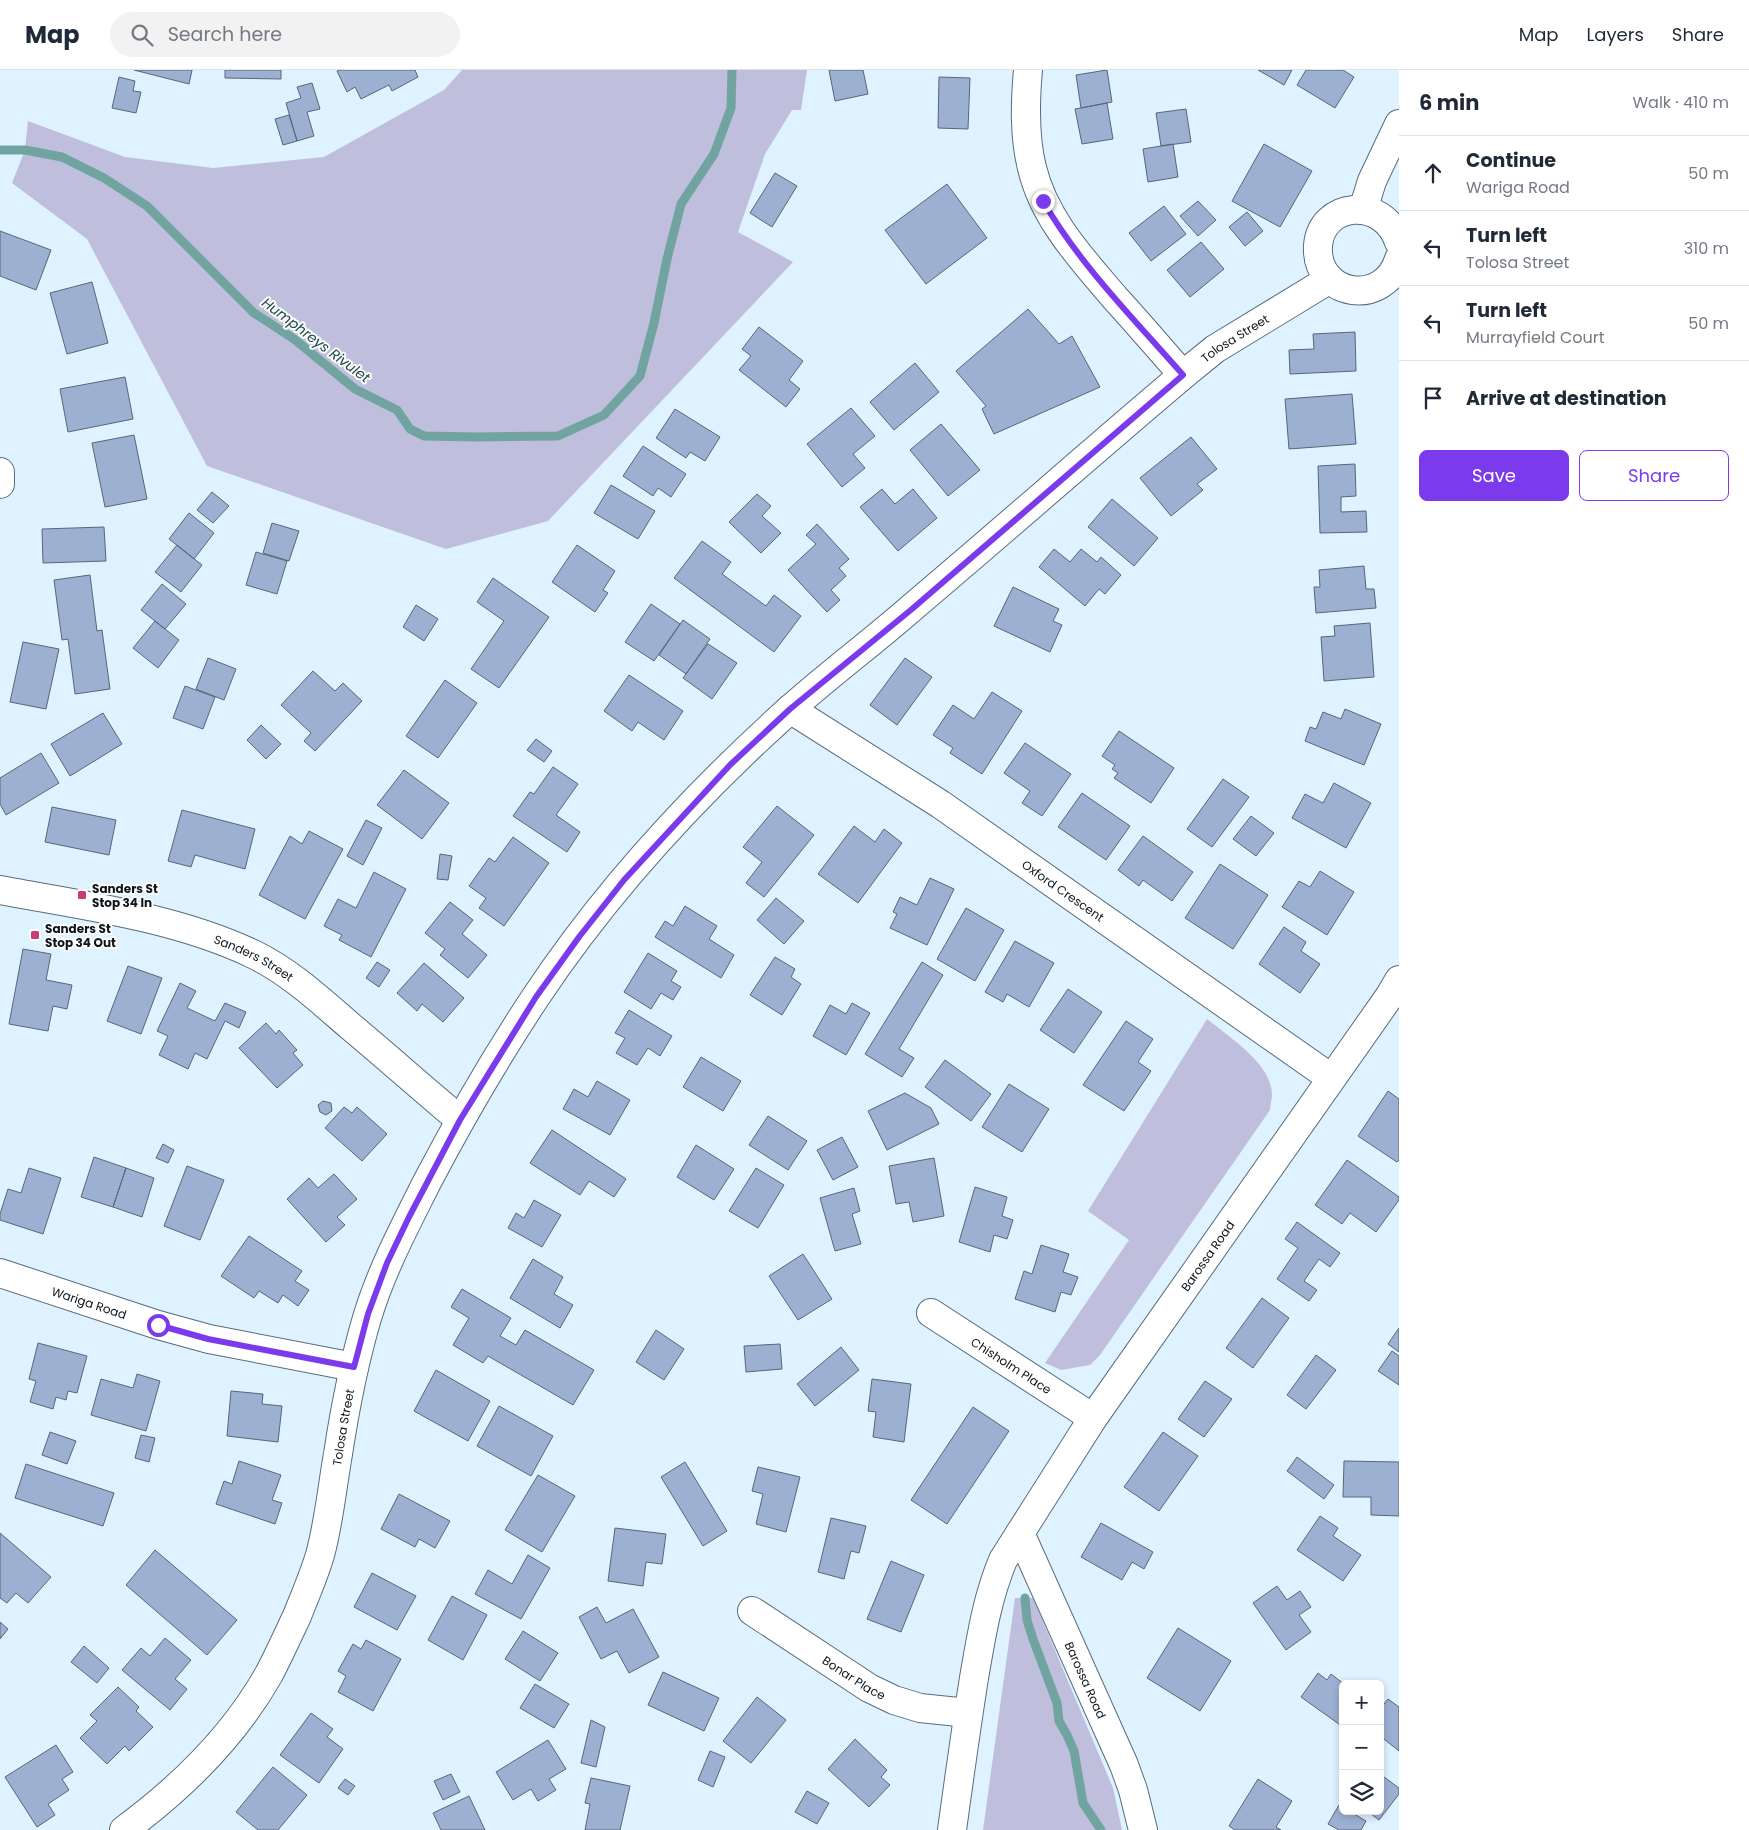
<!DOCTYPE html>
<meta charset="utf-8">
<style>
body{margin:0;font-family:Poppins,sans-serif;background:#f2f2f3;color:#1f2937}
.controls{position:absolute;right:15px;bottom:15px;display:grid;overflow:hidden;border-radius:8px;box-shadow:0 2px 8px #0003}
.controls button{width:45px;height:45px;display:grid;place-items:center;padding:0;border:0;border-bottom:1px solid #e0e1e3;background:#fff;color:#1f2937;font:25px sans-serif}
.stop{position:absolute;width:15px;height:15px;margin:-11px;border:4px solid #7c3aed;border-radius:50%;background:#fff}
.stop.end{background:#7c3aed;border-color:#fff;box-shadow:0 1px 5px #0008}
.list{margin:0;padding:0;list-style:none}
h2{display:flex;justify-content:space-between;align-items:center;height:65px;margin:0;padding:0 20px;font-size:21px}
h2 small{font-size:16px;font-weight:400;color:#747a83}
.list li{display:grid;grid-template-columns:32px 1fr auto;gap:15px;align-items:center;box-sizing:border-box;height:75px;padding:0 20px;border-top:1px solid #e0e1e3}
.list b{display:block;font-size:19px;white-space:nowrap}
.list p{margin:0;font-size:16px;white-space:nowrap;color:#747a83}
.list em{font-size:16px;font-style:normal;color:#747a83}
.actions{display:flex;gap:10px;padding:15px 20px}
.actions a{flex:1;padding:11px 0;border:1px solid #7c3aed;border-radius:8px;text-align:center;font-size:18px;color:#7c3aed}
.actions .main{background:#7c3aed;color:#fff}
.icon{flex:none;width:28px;height:28px;fill:none;stroke:currentColor;stroke-width:2;stroke-linecap:round;stroke-linejoin:round}
.map{position:relative;flex:none;width:1399px;height:1760px;overflow:hidden}
header{display:flex;align-items:center;gap:30px;box-sizing:border-box;height:70px;padding:0 25px;background:#fff;border-bottom:1px solid #e0e1e3}
header strong{font-size:24px}
nav{display:flex;gap:28px;margin-inline-start:auto;font-size:18px}
.search{width:350px;height:45px;background:#f2f2f3;display:flex;align-items:center;gap:12px;box-sizing:border-box;padding:0 18px;border-radius:28px;color:#747a83;font-size:19px}
main{display:flex}
aside{flex:1;background:#fff}
.map>svg:first-child{display:block}
.green{fill:#bfbedc}
.lines{fill:none;stroke-linecap:round;stroke-linejoin:round}
.stream{stroke:#71a4a0;stroke-width:9}
.building{fill:#9cb0d2;stroke:#5a6578}
.minor-casing{stroke:#576c7a;stroke-width:30}
.minor{stroke:#fff;stroke-width:28}
.route{stroke:#7c3aed;stroke-width:6}
.poi-dot{fill:#c63c75;stroke:#fcfcfc;stroke-width:2}
.labels{text-anchor:middle;dominant-baseline:central;stroke-width:4;stroke-linejoin:round;paint-order:stroke}
.street-label{font-size:12px;fill:#0d151b;stroke:#fcfcfc}
.poi-label{font-size:12px;font-weight:bold;fill:#0d151b;stroke:#fcfcfc;text-anchor:start}
.water-label{font-size:14px;font-style:italic;fill:#1a4946;stroke:#fcfcfc}
</style>
<header>
<strong>Map</strong>
<div class="search"><svg class="icon" aria-label="search" viewBox="0 0 24 24"><circle cx="10" cy="10" r="6"/><path d="M15 15l6 6"/></svg>Search here</div>
<nav><a>Map</a><a>Layers</a><a>Share</a></nav>
</header>
<main>
<div class="map">
<svg width="1399" height="1760" viewBox="0 0 1399 1760">
<rect width="100%" height="100%" fill="#dff2ff"/>
<!-- green -->
<path class="green" d="M462,0H807L801,40H792L765,84L738,162L793,192L548,451L446,479L207,396L87,169L12,113L25,80L28,51L125,87L213,98L324,87L444,20Z
M1207,949C1229,967 1271,993 1272,1024C1272,1029 1270,1035 1270,1040L1100,1285L1090,1295L1061,1300L1045,1293L1129,1170L1088,1141Z
M1015,1528H1033L1113,1718L1122,1760H983Z"/>
<g class="lines">
<!-- stream -->
<path class="stream" d="M0,80H25L62,87L104,108L147,136L254,243L294,269L355,319L397,340L410,359L424,366L477,367L558,366L604,345L640,306L654,253L667,189L681,134L714,84L731,38L732,0
M1025,1528L1027,1550L1033,1569L1057,1633L1059,1651L1067,1665L1074,1681L1083,1733L1101,1760"/>
</g>
<!-- building -->
<path class="building" d="M134,0H192L189,14Z
M225,0H281V9L225,8Z
M339,0H415L418,7L392,21L389,15L361,29L355,17L347,22L337,1Z
M829,0H863L868,24L835,31Z
M1107,0L1112,32L1081,38L1076,5Z
M1258,0H1292L1284,15Z
M1306,0H1343L1354,7L1335,38L1297,15Z
M119,7L135,11L133,21L141,22L136,43L112,38Z
M939,7L970,8L968,59L938,58Z
M312,13L320,39L307,42L314,66L297,71L286,33L301,28L297,17Z
M1107,33L1113,69L1082,74L1075,39Z
M1186,39L1191,72L1161,76L1156,43Z
M289,45L297,71L283,75L275,49Z
M1173,74L1178,107L1148,112L1143,79Z
M1264,74L1312,101L1280,157L1232,131Z
M775,103L797,116L772,157L750,143Z
M947,114L987,168L926,214L885,160Z
M1198,131L1216,150L1198,166L1180,146Z
M1164,136L1186,164L1151,191L1129,163Z
M1247,142L1263,161L1245,176L1229,157Z
M0,161L51,180L36,220L0,206Z
M1201,172L1224,199L1190,227L1167,200Z
M92,212L108,273L67,284L50,223Z
M1028,239L1059,274L1072,266L1100,317L994,364L982,339L986,336L956,301Z
M759,257L803,291L789,310L800,319L786,337L739,300L751,286L742,279Z
M1355,262L1356,301L1290,304L1289,280L1314,279L1313,264Z
M915,293L939,322L894,360L870,332Z
M125,307L133,349L68,362L60,319Z
M1352,324L1356,374L1289,379L1285,329Z
M851,338L875,366L853,384L865,398L842,417L807,374Z
M675,339L720,367L705,391L690,382L686,388L656,368Z
M941,354L980,400L948,426L910,380Z
M134,365L147,429L105,437L92,373Z
M1191,367L1217,399L1197,414L1203,420L1171,446L1140,408Z
M643,376L686,404L671,427L658,418L653,426L623,406Z
M1355,394L1356,426L1341,427V442L1366,441L1367,462L1320,463L1318,396Z
M611,415L655,441L638,469L594,443Z
M882,419L895,434L913,419L937,448L898,481L860,437Z
M212,422L229,436L213,453L197,440Z
M757,424L771,436L762,446L781,463L761,483L729,452Z
M1112,429L1158,468L1134,496L1088,457Z
M189,443L214,463L194,489L169,469Z
M272,453L299,461L289,491L263,483Z
M817,454L849,489L839,498L846,506L831,520L840,530L827,542L788,500L816,474L806,465Z
M104,457L106,491L43,493L42,459Z
M702,471L731,492L722,504L766,536L774,525L801,546L774,582L674,508Z
M177,475L202,495L181,522L155,502Z
M577,475L615,501L603,520L608,523L595,542L552,512Z
M1054,479L1070,492L1081,479L1097,492L1101,487L1121,505L1105,524L1099,519L1085,536L1039,497Z
M256,482L287,491L277,524L246,515Z
M1364,496L1366,519H1374L1376,538L1316,543L1314,517H1320L1319,500Z
M90,505L97,561L102,560L110,619L75,624L68,569L62,570L54,510Z
M493,508L549,547L499,618L471,599L504,551L477,532Z
M162,514L186,534L165,559L141,540Z
M1013,517L1059,539L1053,551L1062,555L1050,582L994,556Z
M651,534L680,554L654,591L625,572Z
M416,535L438,549L424,571L403,557Z
M683,550L710,569L686,604L659,585Z
M155,551L179,570L158,598L133,578Z
M1370,553L1374,607L1324,611L1321,567L1335,566L1334,556Z
M23,572L59,579L46,639L10,632Z
M708,574L737,593L712,629L683,608Z
M208,588L236,599L224,630L196,619Z
M905,588L932,607L897,655L870,635Z
M313,601L335,621L343,613L362,631L315,681L304,671L311,663L281,635Z
M629,605L683,641L664,670L638,652L632,661L604,641Z
M445,610L477,633L438,688L406,666Z
M185,616L215,627L203,659L173,648Z
M992,622L1022,641L982,704L950,683L953,678L933,665L953,635L974,649Z
M1345,639L1381,654L1364,695L1305,671L1310,657L1316,659L1323,642L1341,649Z
M103,643L122,674L70,706L51,674Z
M261,655L281,674L266,689L247,670Z
M1119,661L1174,698L1151,733L1114,708L1118,703L1112,699L1115,695L1102,686Z
M536,669L552,681L544,692L527,680Z
M1025,673L1071,704L1042,746L1022,733L1030,721L1004,703Z
M41,683L59,713L6,745L0,734V708Z
M553,697L578,714L556,745L580,762L567,782L513,746L530,722L534,724Z
M404,700L449,733L422,769L377,735Z
M1223,709L1249,727L1212,777L1187,759Z
M1334,713L1371,733L1346,778L1292,748L1305,724L1323,733Z
M1082,723L1130,756L1106,790L1058,757Z
M777,736L814,765L764,827L746,813L762,792L743,777Z
M52,737L116,750L109,785L45,772Z
M182,740L255,759L245,799L195,785L191,797L168,791Z
M1251,746L1274,763L1256,786L1233,769Z
M366,750L382,758L363,795L347,786Z
M854,756L875,772L884,759L902,773L858,833L818,804Z
M309,761L343,779L305,849L259,825L290,766L302,774Z
M1143,766L1193,802L1172,831L1143,810L1139,816L1118,800Z
M513,767L549,793L504,856L479,838L486,828L469,816L489,788L495,792Z
M440,784L452,786L448,810L437,809Z
M1220,794L1268,825L1233,879L1185,848Z
M1320,801L1354,822L1327,865L1282,837L1299,811L1310,817Z
M374,802L406,819L371,887L339,870L342,865L324,856L338,829L356,838Z
M930,808L954,819L927,875L890,858L897,844L893,842L900,827L917,835Z
M776,828L804,851L784,874L757,850Z
M450,832L473,850L462,864L487,885L468,908L440,885L445,879L425,863Z
M685,836L717,856L709,869L734,885L721,908L655,867L665,851L673,856Z
M966,838L1004,860L975,911L937,889Z
M1284,857L1306,872L1301,881L1320,894L1300,923L1259,894Z
M1015,871L1054,893L1029,937L1007,924L1003,932L985,922Z
M23,879L51,884L46,910L72,915L67,939L53,936L48,961L9,954Z
M648,883L677,901L671,911L681,917L673,930L661,923L651,939L624,922Z
M775,887L795,899L791,907L801,914L782,945L750,925Z
M377,892L390,900L379,917L366,908Z
M922,892L943,905L899,979L914,988L902,1007L865,984Z
M424,893L464,928L443,952L422,934L417,941L397,923Z
M128,896L162,908L141,964L107,951Z
M180,913L196,921L187,938L215,951L225,933L246,942L239,958L225,951L207,989L195,983L188,999L159,985L168,966L157,961Z
M1068,919L1102,942L1074,983L1040,960Z
M852,933L870,943L846,985L813,966L830,935L846,944Z
M629,940L672,966L660,986L648,978L637,995L616,983L625,968L615,963Z
M1126,951L1153,969L1138,992L1151,1001L1124,1041L1083,1015Z
M266,953L276,964L279,960L297,980L293,983L303,995L277,1018L239,978Z
M701,987L741,1011L723,1041L683,1017Z
M945,990L991,1024L971,1051L925,1017Z
M597,1011L630,1030L610,1065L563,1039L574,1019L588,1027Z
M1009,1014L1049,1039L1022,1082L982,1057Z
M1388,1021L1399,1029V1090L1397,1092L1358,1066Z
M905,1023L931,1038L939,1054L887,1080L868,1041Z
M323,1031L331,1033L332,1041L326,1045L320,1042L318,1035Z
M344,1037L352,1043L357,1037L387,1064L362,1091L325,1058Z
M768,1046L807,1071L788,1100L749,1075Z
M552,1060L626,1109L614,1127L589,1111L580,1125L530,1093Z
M842,1067L858,1097L833,1110L817,1080Z
M163,1074L174,1080L168,1093L156,1088Z
M696,1075L734,1099L714,1130L677,1107Z
M94,1087L126,1098L113,1137L81,1127Z
M934,1088L944,1146L913,1152L909,1132L896,1134L889,1096Z
M1347,1090L1399,1127V1130L1376,1162L1350,1143L1342,1154L1315,1135Z
M187,1096L224,1110L200,1170L164,1156Z
M29,1098L61,1108L43,1164L0,1150V1144L8,1119L21,1123Z
M126,1098L154,1108L142,1147L113,1137Z
M756,1098L784,1115L758,1158L729,1141Z
M334,1104L357,1129L337,1147L345,1155L326,1172L287,1129L309,1108L318,1118Z
M975,1117L1007,1127L1002,1146L1013,1150L1007,1169L994,1165L990,1182L959,1172Z
M854,1118L860,1141L852,1144L861,1174L835,1181L820,1128Z
M534,1130L561,1145L542,1177L508,1158L516,1143L524,1148Z
M1297,1152L1340,1183L1330,1197L1319,1189L1304,1211L1317,1220L1309,1231L1277,1209L1298,1178L1285,1169Z
M249,1166L302,1201L295,1211L309,1220L298,1236L283,1225L278,1233L259,1221L254,1228L221,1206Z
M1041,1175L1069,1184L1063,1202L1078,1207L1071,1225L1061,1222L1055,1242L1015,1229L1024,1201L1032,1204Z
M803,1184L832,1229L798,1250L769,1206Z
M533,1189L563,1207L554,1224L573,1235L560,1258L510,1228Z
M462,1219L511,1248L500,1266L516,1275L525,1260L594,1300L573,1335L488,1286L483,1293L453,1275L469,1248L451,1237Z
M1262,1228L1289,1248L1253,1298L1226,1278Z
M1399,1258V1282L1388,1274Z
M656,1260L684,1279L664,1310L636,1292Z
M38,1273L87,1286L77,1323L68,1321L66,1330L56,1327L53,1339L30,1332L36,1311L29,1309Z
M780,1274L782,1299L746,1302L744,1276Z
M841,1277L859,1300L815,1336L797,1314Z
M1392,1281L1399,1286V1315L1378,1301Z
M1316,1285L1336,1300L1306,1339L1287,1325Z
M436,1300L490,1331L468,1371L414,1341Z
M137,1304L160,1311L146,1361L91,1345L101,1309L133,1318Z
M872,1309L911,1314L904,1372L873,1367L876,1342L868,1341Z
M1205,1311L1232,1329L1204,1367L1178,1349Z
M231,1321L263,1324L262,1334L282,1336L278,1372L227,1366Z
M499,1336L553,1366L531,1406L477,1376Z
M973,1337L1009,1361L947,1454L911,1430Z
M50,1362L76,1371L67,1394L42,1385Z
M1163,1362L1198,1386L1159,1441L1124,1417Z
M141,1365L155,1368L149,1392L135,1388Z
M1297,1387L1334,1415L1324,1429L1287,1401Z
M239,1391L281,1405L272,1430L282,1433L275,1454L216,1434L224,1411L232,1414Z
M1344,1391L1399,1392V1446L1371,1445V1427H1343Z
M685,1392L727,1461L703,1476L661,1407Z
M26,1394L114,1423L103,1456L15,1428Z
M758,1397L800,1407L786,1462L756,1454L763,1424L752,1421Z
M538,1405L575,1426L542,1482L505,1460Z
M399,1424L450,1451L435,1478L419,1469L415,1477L381,1459Z
M1320,1446L1338,1458L1333,1466L1361,1485L1343,1511L1297,1480Z
M831,1448L866,1456L859,1483L851,1481L844,1509L818,1502Z
M1101,1453L1153,1482L1144,1499L1132,1492L1122,1510L1081,1487Z
M615,1458L666,1464L662,1494L646,1492L643,1516L608,1511Z
M0,1463L51,1507L28,1533L16,1523L7,1533L0,1528Z
M155,1480L237,1550L207,1585L126,1515Z
M528,1485L550,1498L521,1549L475,1524L488,1500L512,1514Z
M891,1491L924,1505L901,1562L867,1549Z
M372,1503L416,1526L397,1560L354,1537Z
M1277,1516L1287,1530L1300,1521L1311,1537L1299,1545L1311,1562L1286,1580L1253,1533Z
M452,1526L487,1545L463,1590L428,1570Z
M597,1537L606,1553L633,1539L659,1587L629,1603L617,1581L601,1589L579,1547Z
M0,1552L8,1559L0,1569Z
M1178,1558L1231,1591L1200,1641L1147,1608Z
M523,1561L558,1583L540,1611L505,1589Z
M165,1568L191,1590L175,1609L187,1619L170,1640L122,1600L141,1578L150,1586Z
M366,1570L401,1589L373,1641L338,1622L346,1606L338,1601L353,1574L361,1579Z
M84,1576L109,1598L97,1613L71,1592Z
M663,1602L719,1628L704,1661L648,1635Z
M1318,1603L1327,1610L1331,1604L1344,1614H1343V1657L1301,1627Z
M535,1614L569,1634L554,1658L520,1638Z
M118,1617L139,1637L136,1641L153,1657L129,1681L125,1676L107,1694L80,1668L97,1651L90,1645Z
M757,1627L786,1650L751,1693L723,1671Z
M1388,1629L1399,1637V1681L1380,1666V1639Z
M311,1643L333,1659L327,1667L343,1679L319,1713L280,1685Z
M591,1650L605,1657L596,1697L581,1693Z
M855,1669L887,1700L881,1707L890,1715L869,1737L828,1699Z
M548,1670L566,1699L549,1709L556,1720L538,1731L531,1719L513,1730L496,1702Z
M56,1675L73,1702L62,1709L69,1720L48,1734L55,1745L37,1757L5,1707Z
M710,1681L725,1687L713,1717L698,1710Z
M273,1697L307,1725L278,1760H258L236,1742Z
M451,1704L460,1722L443,1730L434,1711Z
M1380,1704L1399,1718V1724L1379,1750L1367,1741H1380Z
M591,1708L630,1716L620,1760H585L590,1734L585,1733Z
M345,1709L355,1716L348,1725L338,1718Z
M1258,1709L1292,1731L1276,1757L1281,1760H1235L1229,1756Z
M807,1721L829,1733L817,1754L795,1742Z
M469,1726L485,1760H441L433,1743Z
M1339,1735L1343,1738V1741H1349L1366,1751L1361,1760H1339L1328,1754Z"/>
<g class="lines">
<defs>
<g id="minor">
<path d="M1028,0C1025,33 1024,66 1032,98C1044,149 1082,189 1115,228C1138,253 1160,279 1183,305"/>
<path d="M1363,140L1372,111L1399,54"/>
<path d="M1399,172C1383,125 1321,132 1318,176C1315,227 1384,238 1399,189"/>
<path d="M0,402V414"/>
<path id="s1" d="M790,639L940,734L1331,1008"/>
<path id="s2" d="M0,820C85,836 175,847 253,884C290,902 320,930 350,956C387,987 423,1019 460,1050"/>
<path id="s3" d="M0,1203L158,1255L209,1269L354,1297"/>
<path id="s4" d="M931,1243L1093,1348"/>
<path id="s5" d="M1020,1463L1124,1695L1133,1720L1143,1760"/>
<path id="s6" d="M752,1541L869,1618L894,1630L920,1638L968,1643"/>
<path id="s7" d="M124,1760C181,1718 234,1666 269,1604C279,1585 288,1565 297,1546C305,1526 314,1505 320,1485C329,1452 332,1418 338,1384C345,1338 354,1292 367,1248C381,1201 405,1156 427,1112C460,1049 496,987 535,928C604,824 695,725 787,642C828,605 873,572 915,535C1005,459 1093,381 1183,305L1215,279L1330,209"/>
<path id="s8" d="M952,1760C959,1709 966,1659 974,1608C981,1568 987,1528 1003,1490L1093,1348L1389,927L1399,910"/>
</g>
</defs>
<!-- minor casing -->
<use href="#minor" class="minor-casing"/>
<!-- minor -->
<use href="#minor" class="minor"/>
</g>
<g class="lines">
<!-- route -->
<path class="route" d="M158,1255L208,1269L354,1297L368,1244L387,1193L409,1147L460,1050L536,927L579,867L624,810L730,695L790,639L912,539L1183,305C1134,249 1080,195 1043,131"/>
</g>
<!-- markers -->
<g class="poi-dot">
<rect x="77" y="820" width="10" height="10" rx="2.5"/>
<rect x="30" y="860" width="10" height="10" rx="2.5"/>
</g>
<g class="labels">
<!-- street labels -->
<g class="street-label">
<text stroke="none"><textPath href="#s7" startOffset="1914">Tolosa Street</textPath></text>
<text stroke="none"><textPath href="#s1" startOffset="328">Oxford Crescent</textPath></text>
<text stroke="none"><textPath href="#s2" startOffset="264">Sanders Street</textPath></text>
<text stroke="none"><textPath href="#s8" startOffset="642">Barossa Road</textPath></text>
<text stroke="none"><textPath href="#s3" startOffset="94">Wariga Road</textPath></text>
<text stroke="none"><textPath href="#s4" startOffset="96">Chisholm Place</textPath></text>
<text stroke="none"><textPath href="#s7" startOffset="474">Tolosa Street</textPath></text>
<text stroke="none"><textPath href="#s6" startOffset="122">Bonar Place</textPath></text>
<text stroke="none"><textPath href="#s5" startOffset="161">Barossa Road</textPath></text>
</g>
<!-- poi labels -->
<g class="poi-label">
<text x="92" y="818">Sanders St<tspan x="92" dy="14">Stop 34 In</tspan></text>
<text x="45" y="858">Sanders St<tspan x="45" dy="14">Stop 34 Out</tspan></text>
</g>
<!-- water labels -->
<g class="water-label">
<text transform="translate(316 270) rotate(37)">Humphreys Rivulet</text>
</g>
</g>
</svg>
<div class="controls">
<button>+</button>
<button>−</button>
<button><svg class="icon" aria-label="layers" viewBox="0 0 24 24"><path d="M12 4l9 5-9 5-9-5zM3 14l9 5 9-5"/></svg></button>
</div>
<div class="stop" style="left:158px;top:1255px"></div>
<div class="stop end" style="left:1043px;top:131px"></div>
</div>
<aside>
<h2>6 min<small>Walk · 410 m</small></h2>
<ul class="list">
<li><svg class="icon" aria-label="ahead" viewBox="0 0 24 24"><path d="M12 20V5M6 11l6-6 6 6"/></svg><div><b>Continue</b><p>Wariga Road</p></div><em>50 m</em></li>
<li><svg class="icon" aria-label="left" viewBox="0 0 24 24"><path d="M17 20v-9H6M10 6l-5 5 5 5"/></svg><div><b>Turn left</b><p>Tolosa Street</p></div><em>310 m</em></li>
<li><svg class="icon" aria-label="left" viewBox="0 0 24 24"><path d="M17 20v-9H6M10 6l-5 5 5 5"/></svg><div><b>Turn left</b><p>Murrayfield Court</p></div><em>50 m</em></li>
<li><svg class="icon" aria-label="arrive" viewBox="0 0 24 24"><path d="M6 21V4h12l-3 4 3 4H6"/></svg><div><b>Arrive at destination</b></div></li>
</ul>
<div class="actions"><a class="main">Save</a><a>Share</a></div>
</aside>
</main>
